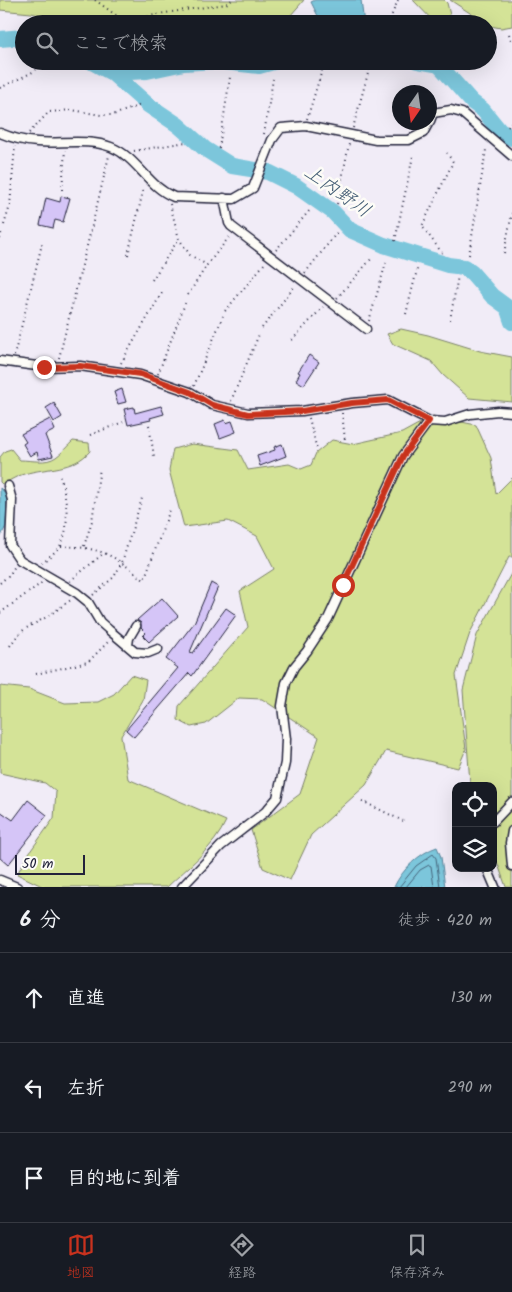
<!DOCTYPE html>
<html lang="ja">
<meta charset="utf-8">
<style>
body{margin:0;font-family:Kalam,"Klee One",sans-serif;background:#20242c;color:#f1f3f6}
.controls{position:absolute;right:15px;bottom:15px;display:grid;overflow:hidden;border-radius:10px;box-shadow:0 5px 20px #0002}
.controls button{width:45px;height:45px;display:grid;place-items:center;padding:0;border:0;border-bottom:1px solid #363941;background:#171b24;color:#f1f3f6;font:25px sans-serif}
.compass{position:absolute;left:392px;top:85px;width:45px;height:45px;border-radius:50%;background:#171b24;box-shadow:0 5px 20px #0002;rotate:193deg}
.scale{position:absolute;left:15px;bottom:12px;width:70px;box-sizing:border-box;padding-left:5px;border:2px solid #22223b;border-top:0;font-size:14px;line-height:18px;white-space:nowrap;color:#22223b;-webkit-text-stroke:4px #fdfcf7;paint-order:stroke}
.stop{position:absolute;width:15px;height:15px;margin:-11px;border:4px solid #c8321e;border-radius:50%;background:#fff}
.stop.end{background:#c8321e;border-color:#fff;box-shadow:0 1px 5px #0008}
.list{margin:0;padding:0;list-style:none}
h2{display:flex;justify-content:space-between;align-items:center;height:65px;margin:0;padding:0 20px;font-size:21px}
h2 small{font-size:16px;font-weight:400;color:#9ea1a6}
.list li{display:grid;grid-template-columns:32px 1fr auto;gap:15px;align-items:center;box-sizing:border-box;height:90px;padding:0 20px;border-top:1px solid #363941}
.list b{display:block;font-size:19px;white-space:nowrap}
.list em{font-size:16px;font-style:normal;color:#9ea1a6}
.icon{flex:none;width:28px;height:28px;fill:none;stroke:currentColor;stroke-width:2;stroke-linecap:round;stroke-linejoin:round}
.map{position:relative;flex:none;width:512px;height:887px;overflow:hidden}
.search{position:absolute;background:#171b24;box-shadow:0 5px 20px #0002;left:15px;right:15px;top:15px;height:55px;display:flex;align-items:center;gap:12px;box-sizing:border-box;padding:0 18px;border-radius:28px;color:#9ea1a6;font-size:19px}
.sheet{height:335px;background:#171b24}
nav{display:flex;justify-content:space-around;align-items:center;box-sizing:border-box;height:70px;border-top:1px solid #363941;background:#171b24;font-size:14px;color:#9ea1a6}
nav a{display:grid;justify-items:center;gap:2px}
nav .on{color:#c8321e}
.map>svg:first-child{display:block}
.green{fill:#d4e397;stroke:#7b8269}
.water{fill:#7bc6db;stroke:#57849b}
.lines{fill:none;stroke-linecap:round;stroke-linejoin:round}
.shore{stroke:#46647b;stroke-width:1}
.river{stroke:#7bc6db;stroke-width:16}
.building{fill:#d5c5f7;stroke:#22223b}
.street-casing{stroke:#22223b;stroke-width:11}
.path{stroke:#22223b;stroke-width:2;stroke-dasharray:1 4;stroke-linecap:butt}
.street{stroke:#fdfcf7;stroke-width:8}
.route{stroke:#c8321e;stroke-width:6}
.labels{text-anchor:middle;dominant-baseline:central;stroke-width:5;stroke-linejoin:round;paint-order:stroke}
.water-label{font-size:19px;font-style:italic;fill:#415b73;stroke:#fdfcf7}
</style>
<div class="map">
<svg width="512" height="887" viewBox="0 0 512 887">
<rect width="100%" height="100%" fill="#f1ecf7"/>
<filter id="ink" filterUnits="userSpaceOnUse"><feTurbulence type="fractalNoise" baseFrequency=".02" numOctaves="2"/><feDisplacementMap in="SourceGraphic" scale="10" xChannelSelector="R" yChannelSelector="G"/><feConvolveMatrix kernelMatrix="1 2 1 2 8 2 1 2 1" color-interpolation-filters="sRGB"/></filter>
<g filter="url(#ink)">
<!-- green -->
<path class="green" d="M0,0H304L283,24H231L216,20L186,24H85L31,13L0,10Z
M413,0H444L447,3L450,15L441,23L436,24Z
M450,0H512V26L501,28L490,26Z
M401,329L428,335L480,351L512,357V402L469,398L443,375L431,361L393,344L387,334Z
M433,416L476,425L491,458L496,494L512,478V557H509L470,633L456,675L466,749L458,768L386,751L366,785L311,835L290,880L263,868L251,830L300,794L319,737L262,699L239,698L206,724L191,727L178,720L179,706L248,627L240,591L274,569L257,536L228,521L184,527L169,470L173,449L192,444L238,450L248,470L289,464L301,469L311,465L316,453L332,440L353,444L402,433Z
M73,441L89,443L90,451C73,471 47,467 24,474C16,476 10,481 2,484L0,482V457L5,451L11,449L20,460C32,460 46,464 56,457C62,453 67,446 73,441Z
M512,572V887H506L493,850V786H471L470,783L463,690L477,635Z
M131,675L146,680L143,700L121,736L128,779L226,821C214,848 188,867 167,887H44L17,874L29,853L54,818L56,792L45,783L0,773V686L29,689L65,703L98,702L114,694Z"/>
<!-- water -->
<path class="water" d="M315,0H361L364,24H322L311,2Z
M0,488L7,494L6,526L0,538Z
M437,847L441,857L445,887H394C402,870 419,853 437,847Z"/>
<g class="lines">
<!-- shore -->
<path class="shore" d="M399,887L416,866L433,854L436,858L440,887
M406,887L420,870L429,865L431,866L434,887"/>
<!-- river -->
<path class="river" d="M0,39L24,37
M90,61L112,73L147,71L184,63L215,61L259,66L277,61
M417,61L439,65L472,102L483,110L500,131L512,138
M112,73L148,105L178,125L205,149L232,166L268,172L296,186L333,212L350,230L384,245L448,265L464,267L472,273L492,296L507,307L512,322"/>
</g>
<!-- building -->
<path class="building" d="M61,196L70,198L63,222L55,220L53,228L40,225L46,198L60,202Z
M309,355L319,362L304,385L296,380L300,373L298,372Z
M122,389L126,402L118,404L114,392Z
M54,403L62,417L54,422L46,408Z
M161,406L164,414L150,418L151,420L128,425L124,409L134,407L135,413Z
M50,419L55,430L45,435L53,456L39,459L37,452L30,456L23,444L26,442L21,434Z
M225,420L226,423L232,421L236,432L220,438L215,424Z
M282,444L286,456L260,466L257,456L275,450L274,447Z
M211,583L218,587L190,652L193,653L226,608L236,615L192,676L189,673L134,737L126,730L178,668L166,659L194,623Z
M162,598L178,616L149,642L143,636L146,633L141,628V623L137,620Z
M28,800L47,815L8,865L0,858V811L13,820Z"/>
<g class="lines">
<defs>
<path id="street" d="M430,121L433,113L451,110L462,113L512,156
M0,133C12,138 24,141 37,142C61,144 88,138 111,147C137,157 148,187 174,197L234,199L253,188L272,140L281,128L306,126L376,140H409L423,133L429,122
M224,198L229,223L231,226L366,329
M0,361L44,367L80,366L140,375L190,392L212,405L248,413L302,411L352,403L388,400L429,421L445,422L470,414L498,411L512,412
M8,486L12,500L10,545L20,560L77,593L88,602L100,622L109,630L135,652L148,653L158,649
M128,645L129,638L136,626
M493,822L512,802
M512,831L510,843L512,866
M487,868L495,887
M0,880L17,887
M182,887L221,846L265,812L277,798L285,763L286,739L282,706L286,683L294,667L307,651L328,619L403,456L429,421"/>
</defs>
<!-- street casing -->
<use href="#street" class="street-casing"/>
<!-- path -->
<path class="path" d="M95,0L124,21H132L158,14L226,4L232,0
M388,24L398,0
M426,24L428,21
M509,34L512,43
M0,88L31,73L48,61
M307,119L323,67
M508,127L512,122
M353,128L370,66
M29,133L49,112L72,110L101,115H113L141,105
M264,134L273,79
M219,148L230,77
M134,151L186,142
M62,190L65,150
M170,204L179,239L190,255L207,265
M337,204L349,144
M4,225L10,206L15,146
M0,239L2,230
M395,241L413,156
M87,246L109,156
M276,250L310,210
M442,253L422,226L453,162L447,153
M504,253L512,213
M128,255L144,187
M469,255L486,150
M305,273L339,230
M152,280L178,240
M188,295L207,265L230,236
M337,298L372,258
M225,311L265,263
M406,314L418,266
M450,320L458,276
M369,321L386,263
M262,328L295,286
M292,340L323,307
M14,356L43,240
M59,358L86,249
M121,363L163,291
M158,374L186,301
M194,386L223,316
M231,401L260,332
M342,413L345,440
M309,418L317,450
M149,425L154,456
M90,435L123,422
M61,546C103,548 112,554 144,580L171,507
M84,546L92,521L100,468
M42,563C47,558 55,553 59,547C71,532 67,494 60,477
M70,581L104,553
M0,583L10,574L15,566
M93,595L114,577L122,562L143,495
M0,613L43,582
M10,646C24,625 29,628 48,616C56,611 63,605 71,600
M36,674L88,662L110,640
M362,801L403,821"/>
<!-- street -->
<use href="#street" class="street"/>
</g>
</g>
<g class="lines" filter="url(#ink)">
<!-- route -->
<path class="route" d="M44,367L80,366L140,374L190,392L212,405L248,414L302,411L352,403L388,400L429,421L403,456L343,585"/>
</g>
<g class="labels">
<!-- water labels -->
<g class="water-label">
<text transform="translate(337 192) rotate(35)">上内野川</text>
</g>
</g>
</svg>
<div class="controls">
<button><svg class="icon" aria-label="locate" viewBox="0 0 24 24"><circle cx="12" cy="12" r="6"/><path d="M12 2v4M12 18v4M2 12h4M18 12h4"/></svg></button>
<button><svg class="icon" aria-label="layers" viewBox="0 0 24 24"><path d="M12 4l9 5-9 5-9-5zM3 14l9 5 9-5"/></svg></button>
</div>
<svg class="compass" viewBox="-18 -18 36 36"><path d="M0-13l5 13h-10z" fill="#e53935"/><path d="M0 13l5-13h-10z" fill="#9ea1a6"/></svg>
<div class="scale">50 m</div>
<div class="stop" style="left:343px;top:585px"></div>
<div class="stop end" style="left:44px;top:367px"></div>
<div class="search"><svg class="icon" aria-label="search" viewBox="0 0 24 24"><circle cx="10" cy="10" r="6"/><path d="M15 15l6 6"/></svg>ここで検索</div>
</div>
<section class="sheet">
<h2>6 分<small>徒歩 · 420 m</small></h2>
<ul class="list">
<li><svg class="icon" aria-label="ahead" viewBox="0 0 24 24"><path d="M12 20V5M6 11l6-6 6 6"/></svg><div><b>直進</b></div><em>130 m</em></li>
<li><svg class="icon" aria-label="left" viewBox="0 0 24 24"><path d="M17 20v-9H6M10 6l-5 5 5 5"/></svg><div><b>左折</b></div><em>290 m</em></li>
<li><svg class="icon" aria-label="arrive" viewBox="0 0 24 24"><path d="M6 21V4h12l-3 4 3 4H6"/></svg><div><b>目的地に到着</b></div></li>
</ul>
</section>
<nav>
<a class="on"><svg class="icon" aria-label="map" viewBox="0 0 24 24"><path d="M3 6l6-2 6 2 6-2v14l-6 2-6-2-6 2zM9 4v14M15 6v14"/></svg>地図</a>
<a><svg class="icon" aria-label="directions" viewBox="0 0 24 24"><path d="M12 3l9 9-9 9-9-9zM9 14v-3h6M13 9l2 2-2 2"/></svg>経路</a>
<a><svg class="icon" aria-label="saved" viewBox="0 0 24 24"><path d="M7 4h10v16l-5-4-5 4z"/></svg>保存済み</a>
</nav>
